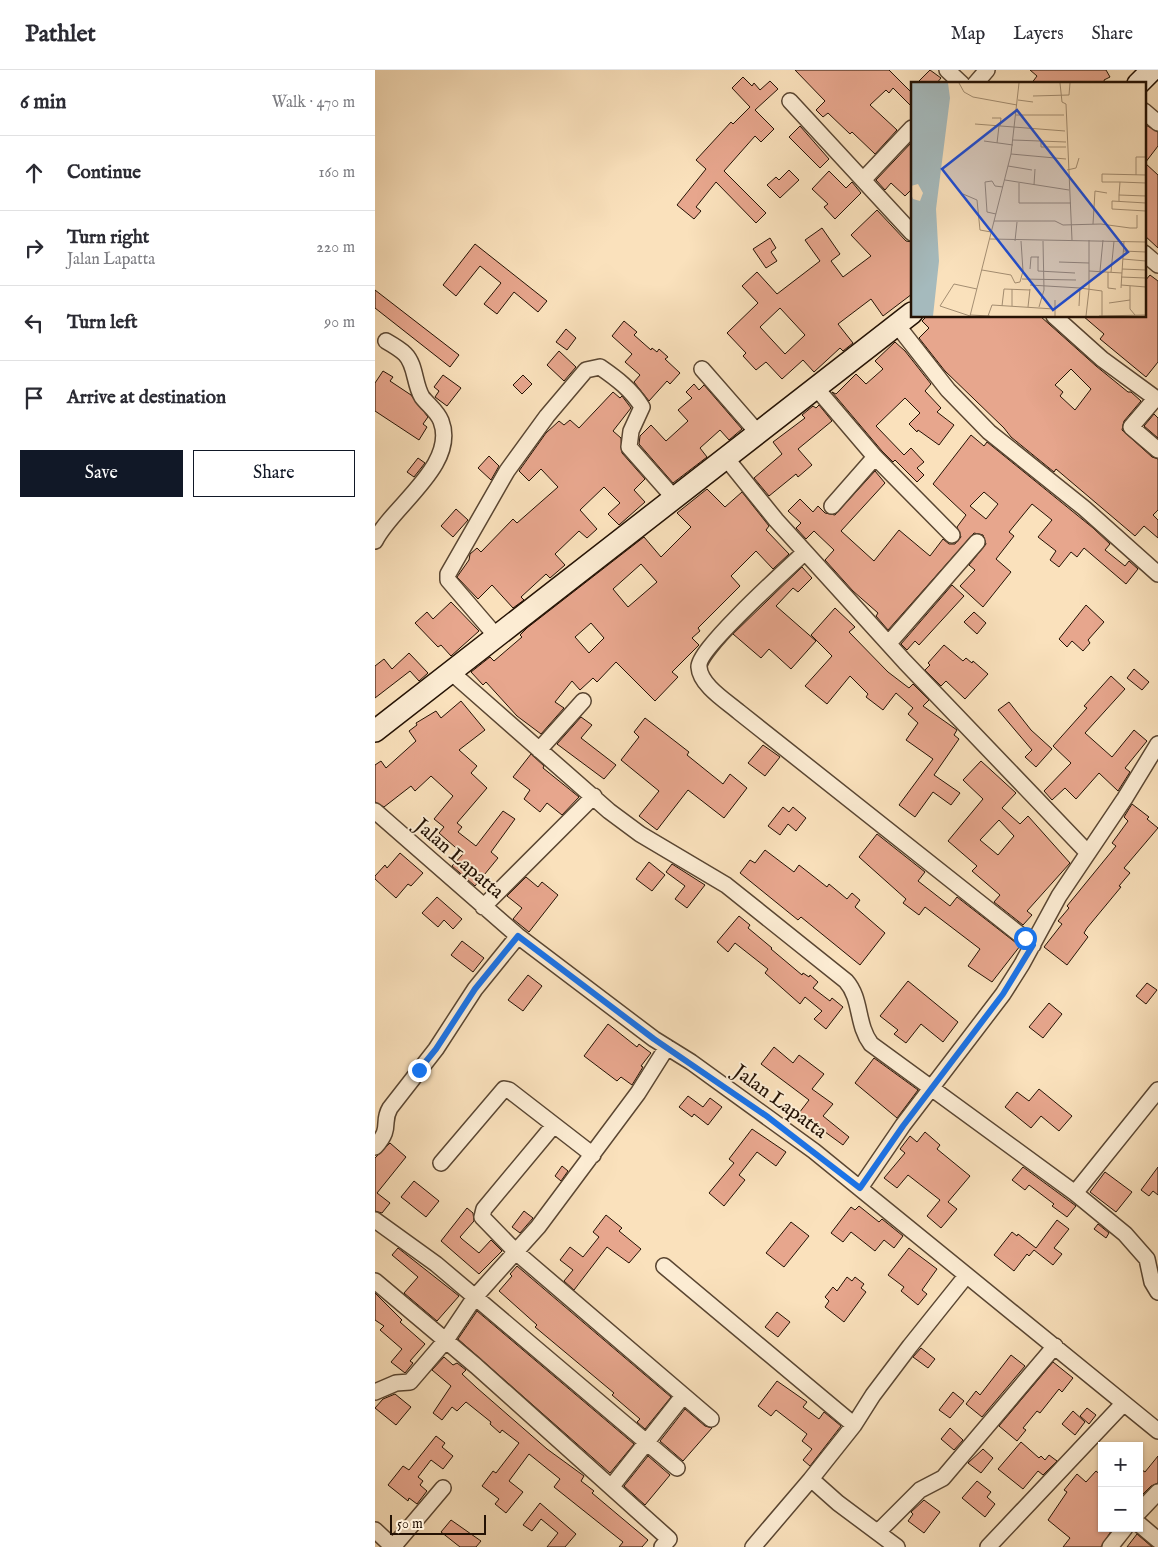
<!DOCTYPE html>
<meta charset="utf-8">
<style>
body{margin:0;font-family:"IM FELL English",serif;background:#f2f2f3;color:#2b2b33}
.controls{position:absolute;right:15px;bottom:15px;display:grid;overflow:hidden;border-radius:0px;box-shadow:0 1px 4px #0004}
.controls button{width:45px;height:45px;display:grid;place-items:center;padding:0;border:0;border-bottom:1px solid #e1e1e2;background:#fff;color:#2b2b33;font:25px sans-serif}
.scale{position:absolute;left:15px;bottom:12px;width:96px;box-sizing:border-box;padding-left:5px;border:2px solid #241204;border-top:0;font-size:14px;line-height:18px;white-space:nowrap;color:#241204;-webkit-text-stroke:4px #fcecd3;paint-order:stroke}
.stop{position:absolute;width:15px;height:15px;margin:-11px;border:4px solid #1a73e8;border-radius:50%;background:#fff}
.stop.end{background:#1a73e8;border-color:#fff;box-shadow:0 1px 5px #0008}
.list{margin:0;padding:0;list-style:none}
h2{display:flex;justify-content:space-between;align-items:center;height:65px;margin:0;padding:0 20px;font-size:21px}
h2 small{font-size:16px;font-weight:400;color:#7c7c81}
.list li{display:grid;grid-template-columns:32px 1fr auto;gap:15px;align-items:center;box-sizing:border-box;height:75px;padding:0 20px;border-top:1px solid #e1e1e2}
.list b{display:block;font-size:19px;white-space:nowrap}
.list p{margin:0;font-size:16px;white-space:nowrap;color:#7c7c81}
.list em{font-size:16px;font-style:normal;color:#7c7c81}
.actions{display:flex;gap:10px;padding:15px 20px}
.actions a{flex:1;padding:11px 0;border:1px solid #111827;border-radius:0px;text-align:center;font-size:18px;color:#111827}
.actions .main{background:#111827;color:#fff}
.icon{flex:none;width:28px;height:28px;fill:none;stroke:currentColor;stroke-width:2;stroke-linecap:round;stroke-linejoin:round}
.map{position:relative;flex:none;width:783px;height:1477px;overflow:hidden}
header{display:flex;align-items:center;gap:30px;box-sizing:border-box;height:70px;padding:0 25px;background:#fff;border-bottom:1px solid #e1e1e2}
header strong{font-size:24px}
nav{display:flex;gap:28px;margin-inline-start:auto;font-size:18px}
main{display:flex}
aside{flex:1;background:#fff}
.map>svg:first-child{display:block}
.building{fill:#e7a68d;stroke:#241204;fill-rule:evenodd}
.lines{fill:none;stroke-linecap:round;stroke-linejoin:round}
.minor-casing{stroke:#5a4632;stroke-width:18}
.secondary-casing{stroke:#241204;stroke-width:24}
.minor{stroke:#fcecd3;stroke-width:15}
.secondary{stroke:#fcecd3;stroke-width:21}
.route{stroke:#1a73e8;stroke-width:6}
.labels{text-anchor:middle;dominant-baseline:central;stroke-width:4;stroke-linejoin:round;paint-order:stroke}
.street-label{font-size:20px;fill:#241204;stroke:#fcecd3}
.inset-road{fill:none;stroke:#a48e72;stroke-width:1}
.view{fill:#1d4ed8;fill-opacity:0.15;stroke:#1d4ed8;stroke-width:2.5}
.inset-edge{fill:none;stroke:#241204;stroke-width:2.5}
</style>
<header>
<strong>Pathlet</strong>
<nav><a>Map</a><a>Layers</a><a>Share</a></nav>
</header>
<main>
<aside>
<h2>6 min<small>Walk · 470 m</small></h2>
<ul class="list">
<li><svg class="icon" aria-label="ahead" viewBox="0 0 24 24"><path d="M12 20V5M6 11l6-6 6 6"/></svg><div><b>Continue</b></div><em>160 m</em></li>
<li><svg class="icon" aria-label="right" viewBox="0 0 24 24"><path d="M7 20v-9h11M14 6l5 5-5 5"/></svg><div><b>Turn right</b><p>Jalan Lapatta</p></div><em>220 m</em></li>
<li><svg class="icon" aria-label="left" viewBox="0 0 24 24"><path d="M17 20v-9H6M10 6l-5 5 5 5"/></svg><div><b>Turn left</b></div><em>90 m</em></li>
<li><svg class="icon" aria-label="arrive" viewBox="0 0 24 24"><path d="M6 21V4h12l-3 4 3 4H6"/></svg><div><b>Arrive at destination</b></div></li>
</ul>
<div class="actions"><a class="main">Save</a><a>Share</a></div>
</aside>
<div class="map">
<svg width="783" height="1477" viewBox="0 0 783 1477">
<rect width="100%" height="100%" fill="#fae1bc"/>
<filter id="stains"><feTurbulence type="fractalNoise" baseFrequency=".004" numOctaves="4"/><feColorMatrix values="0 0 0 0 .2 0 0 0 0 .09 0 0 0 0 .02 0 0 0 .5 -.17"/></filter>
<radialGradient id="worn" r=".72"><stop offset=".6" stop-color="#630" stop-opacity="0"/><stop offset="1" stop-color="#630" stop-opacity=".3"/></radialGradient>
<!-- building -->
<path class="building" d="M420,0H514L537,23V37L518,18L514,23L511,20L495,35L522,60L500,84L477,62L475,64L453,43L448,47L441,40L450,31Z
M555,0L566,8L561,14H541Z
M655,0H731L735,7L729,10L730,14H656L662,6Z
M368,7L377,16L379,13L385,20L395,11L403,19L380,40L399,59L386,72L380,66L349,101L391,143L381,153L341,112L321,137L326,141L319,149L302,135L331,99L321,90L356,52L358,54L375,37L357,18Z
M769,54L783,62V76L770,93L783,105V178L769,165Z
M425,56L454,89L445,98L414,67Z
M537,72V119L530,126L516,113L510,120L501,110Z
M414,100L424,110L405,128L392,115L401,107L404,110Z
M454,101L471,118L477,112L486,123L460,149L449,137L453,134L437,119Z
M502,140L531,171L537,172V224L508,246L496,229L463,254L478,273L468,281L465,278L439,302L428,290L407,309L391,292L381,300L368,286L371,283L352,263L383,233L367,216L382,202L402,224L445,191L430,170L447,158L465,184L456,191L468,207L496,186L476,165ZM405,238L430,265L410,284L385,257Z
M395,168L401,178L396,182L402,191L391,198L378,179Z
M100,174L172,231L163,242L139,222L122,244L109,234L126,213L105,196L81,226L68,215Z
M775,205L783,211V292L771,307L725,269L729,264L708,246H769V212Z
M0,220L84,285L75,297L0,238Z
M552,246H665L721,296L753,322H756L766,331L749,351L747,360L777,387L783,389V440L778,445L783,450V468L769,456L760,466L681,399L679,402L636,367L629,358L570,301L544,268L554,258L547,251ZM696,299L716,319L700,340L685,326L688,322L680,315Z
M249,251L262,262L259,265L276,280L277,278L282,282L284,279L293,287L290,289L305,303L295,314L292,311L274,331L259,312L265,305L250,292L257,284L237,266Z
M191,259L201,268L192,280L181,272Z
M520,272L530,281L556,314L550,321L566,338L562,342L579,355L564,375L543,360L542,362L534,354L545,343L530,328L501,356L529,385L536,378L549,392L542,398L549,405L542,412L520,390L518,392L507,381L457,322L461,324L481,304L491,314L508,299L500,291Z
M184,281L201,297L189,311L172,295Z
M8,301L18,307L15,311L36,325L53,347L48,354L52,357L44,370L0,341V313Z
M68,305L86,318L72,336L60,327L64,321L59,317Z
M148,305L157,314L147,324L138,315Z
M319,314L324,320L329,315L367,359L354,370L345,360L325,378L332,387L298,413L264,374L265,366L276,355L291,371L313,351L303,340L317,328L311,322Z
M238,322L245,328L247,326L256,338L238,361L246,368L247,383L270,409L259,420L270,432L244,455L233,444L245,433L229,417L205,440L222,459L212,468L204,461L180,484L190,495L175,508L171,504L146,527L149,530L138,538L117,515L103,529L82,507L94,490L95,484L102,478L106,482L138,449L142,453L183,417L166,399L154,411L144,401L171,363L184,351L189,355L195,350L204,358Z
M444,335L457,351L423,379L437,395L423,407L421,404L394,426L379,408L407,384L398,372L430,348L427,345L438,336L441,338Z
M779,344L783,348V368L769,356Z
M596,365L609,376L612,372L718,458L735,474L730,480L750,496L754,491L763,499L751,514L709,478L702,487L696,482L684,497L675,490L681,481L663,467L677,450L657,434L634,462L639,466L621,489L636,502L608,537L585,516L600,500L594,495L611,474L608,465L599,463L513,560L501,546L503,543L478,521L450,490L459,480L439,461L431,469L421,458L426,453L413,441L425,429L438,442L443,436L450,443L460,445L500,401L510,413L466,461L499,491L524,460L555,486L568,469L574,474H580L586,467L582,457L591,445L558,414ZM609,422L623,434L611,449L595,436Z
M114,386L124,396L116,410L103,398Z
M43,388L50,393L39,407L32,402Z
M332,419L350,437L367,422L394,456L391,460L414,484L398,499L381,481L356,506L365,516L323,558L325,561L317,568L324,575L297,602L303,607L280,631L241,592L222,612L218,608L205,620L197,611L180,632L189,638L166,664L142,646L111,612L108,615L96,602L115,587L119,591L147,567L145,565L152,558L269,467L286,487L316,457L302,443ZM266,494L282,512L253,537L238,519ZM216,553L229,568L214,583L200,567Z
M81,439L93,450L78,467L66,456Z
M427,497L437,508L423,522L418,518L401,536L441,571L416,599L394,579L386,588L358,564Z
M577,515L589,526L544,575L540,571L532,580L526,574Z
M76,532L104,561L76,586L66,575L63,577L40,553L52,542L58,549Z
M711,535L729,552L713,570L715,573L708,581L697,571L692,577L684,569Z
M460,538L480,557L474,562L513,602L534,618L538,614L554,630L548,636L582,660L579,665L584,669L559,705L585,723L576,735L558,722L540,747L524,735L558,689L531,670L543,653L533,644L538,638L521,623L508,640L491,627L493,624L475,606L452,634L430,616L457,586L436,565Z
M599,542L611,553L602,564L589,552Z
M569,575L588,591L591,588L597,593L598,591L613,604L590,629L571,611L566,616L550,600L555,595L553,593Z
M34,583L53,603L44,611L35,601L0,628V596L9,589L17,599Z
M759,599L774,612L767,620L752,608Z
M736,606L750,619L710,663L737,687L759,660L772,671L750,698L755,702L743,721L724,703L701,729L690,718L677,730L669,721L696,693L678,676L712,638L709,636Z
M86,631L110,660L84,680L102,696L96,703L112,718L82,753L87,757L83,762L101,776L128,741L140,749L116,782L123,788L100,816L77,796L88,784L64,763L69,757L59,749L78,726L56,706L40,721L36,716L9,737L0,732V695L6,691L11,698L41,671L34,661L42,655L41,653L61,641L66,648Z
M634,632L656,660L677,679L661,697L650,687L657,680L623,640Z
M206,647L217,655L206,668L241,695L229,709L182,674Z
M270,648L314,682L312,685L348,714L355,704L372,718L349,748L313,720L282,760L264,746L284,721L246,690L264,667L259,662Z
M388,675L405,687L390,706L373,693Z
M156,684L169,696L168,698L204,727L187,745L172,733L165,742L149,729L155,720L138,707Z
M606,691L641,723L627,738L645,754L653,746L695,793L652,841L657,845L648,855L619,832L625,825L597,801L602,796L573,771L608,729L588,710ZM624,750L639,766L623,785L605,770Z
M757,734L774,747L772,749L783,758L749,798L755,803L744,816L746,817L712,858L709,863L713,867L692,895L669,877L687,854L683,851L694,838L692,836L741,776L737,773L753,751L749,747Z
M408,737L414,742L418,737L431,748L421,761L413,754L405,765L393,756Z
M502,764L550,802L543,811L575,836L582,827L645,876L617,912L593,896L605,879L550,837L544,845L528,833L531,829L484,787Z
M390,780L419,802L424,795L452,817L454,814L472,829L477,823L485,830L480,837L510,863L485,895L426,847L423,850L365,803L375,790L380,793Z
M25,783L48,803L36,816L33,814L21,828L0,809V806L10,795L12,798Z
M274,792L290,805L277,821L261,809Z
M297,794L330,815L312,838L300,829L310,816L291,802Z
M151,807L163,817L167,812L183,825L154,862L138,849L147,838L132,826Z
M62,827L87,849L78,859L69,850L63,857L47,843Z
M364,846L375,855L373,858L397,878L396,879L427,905L428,903L434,907L435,905L443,912L438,918L455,931L457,928L468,937L451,959L439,949L447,941L430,927L425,934L390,903L393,899L360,873L353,882L342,872Z
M87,871L109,888L98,902L76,885Z
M153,905L167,916L148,941L133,930Z
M533,911L583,952L568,972L546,954L531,973L519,964L523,960L505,946Z
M772,913L782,920L771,934L761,926Z
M674,933L687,944L668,968L654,957Z
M233,954L262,977L264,974L276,983L266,996L268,997L257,1015L246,1007L242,1011L209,986Z
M399,977L418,993L424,985L449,1004L437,1019L458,1034L448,1046L474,1067L468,1075L424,1043L434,1030L386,994Z
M499,988L543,1020L522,1048L480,1013Z
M664,1019L697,1046L684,1061L666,1046L656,1058L630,1037L642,1022L654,1031Z
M313,1026L328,1037L335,1028L347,1037L333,1055L319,1044L317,1047L304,1037Z
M377,1059L411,1082L401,1096L382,1082L364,1105L370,1110L349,1136L334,1123L359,1093L354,1089Z
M550,1062L565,1075L562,1079L595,1106L573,1132L582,1139L566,1158L552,1146L565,1130L533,1105L522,1118L509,1108L530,1083L525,1079L535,1066L542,1072Z
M15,1073L31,1087L2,1123L15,1133L7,1143L0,1141V1088Z
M187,1096L193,1101L186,1111L180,1106Z
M648,1097L701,1136L692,1147L677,1136L679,1134L654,1115L650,1120L637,1110Z
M783,1097V1125L778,1121L774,1126L766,1120Z
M730,1102L757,1122L741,1142L715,1122Z
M39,1111L64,1131L51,1147L26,1127Z
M484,1136L504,1152L507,1149L528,1166L519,1178L509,1170L500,1181L476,1162L468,1172L456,1163L476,1137L480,1140Z
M92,1138L98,1143L99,1151L85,1167L87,1169L104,1183L116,1170L127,1181L104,1204L66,1171Z
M149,1141L158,1148L145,1163L137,1157Z
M231,1145L247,1158L244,1161L266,1179L254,1193L232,1177L199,1220L189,1211L198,1200L185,1190L195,1177L208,1187L224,1167L218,1162Z
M682,1150L694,1159L679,1178L687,1184L678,1195L659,1180L654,1186L652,1184L639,1201L619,1185L637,1162L642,1166L643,1164L661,1178Z
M416,1152L434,1166L409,1197L391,1183Z
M723,1154L734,1163L731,1168L719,1159Z
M23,1178L84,1226L62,1251L29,1223L43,1207L17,1185Z
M534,1178L562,1199L547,1220L552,1224L543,1235L526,1221L529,1217L513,1205Z
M142,1196L296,1327L270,1359L262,1352L265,1349L237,1325L239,1323L160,1257L162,1255L124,1221L137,1206L135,1204Z
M472,1207L477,1211L480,1207L489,1214L486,1218L491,1222L469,1252L450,1237L454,1231L450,1227L458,1217L462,1221Z
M0,1223L27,1250L25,1252L50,1274L35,1291L38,1293L30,1303L16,1292L27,1279L5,1260L9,1256L0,1250Z
M102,1241L259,1374L235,1403L83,1269Z
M402,1242L415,1252L403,1267L390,1257Z
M546,1278L560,1289L553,1298L538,1287Z
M636,1285L650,1296L607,1347L591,1334L601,1321L605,1325Z
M69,1287L78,1295L82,1293L91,1300L87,1304L102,1318L172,1379L209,1406L206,1411L219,1421L217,1423L273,1470L267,1477H244L248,1472L179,1417L185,1409L154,1384L134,1411L148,1422L131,1443L120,1434L124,1429L107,1416L118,1401L121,1403L144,1373L127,1360L125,1363L115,1354L116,1352L91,1332L82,1341L77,1337L67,1350L58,1343L76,1316L57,1300Z
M678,1292L698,1308L687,1322L684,1319L665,1343L662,1341L648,1358L651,1360L642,1371L624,1356Z
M402,1311L432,1332L428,1337L444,1349L449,1342L466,1356L435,1396L428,1390L437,1379L427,1371L432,1364L401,1340L396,1346L383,1336Z
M578,1322L589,1331L575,1348L564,1340Z
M20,1324L36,1337L21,1355L0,1338L8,1329Z
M712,1338L721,1345L714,1354L705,1346Z
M310,1339L330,1356L337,1358L308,1391L285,1371Z
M698,1341L710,1352L700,1365L687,1354Z
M575,1358L588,1370L579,1380L566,1369Z
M61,1366L70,1373L67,1377L78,1386L68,1399L56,1390L43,1407L48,1411L45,1415L52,1421L42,1434L34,1428L33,1431L13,1415L28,1396L34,1400Z
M646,1372L664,1388L666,1386L670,1390L674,1385L682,1391L668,1405L663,1401L648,1419L623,1399Z
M608,1379L618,1388L606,1403L593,1393Z
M273,1386L295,1405L270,1435L249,1416Z
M783,1386V1413L776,1416L764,1428V1398L770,1402Z
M721,1401L727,1406V1458H738L726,1477H688L695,1468L673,1450L692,1422L689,1420L702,1404L711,1412Z
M602,1411L616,1422L612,1427L620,1434L610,1447L587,1428Z
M549,1430L565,1442L549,1463L533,1451L538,1444L536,1442Z
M165,1433L201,1464L190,1477H172L183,1463L166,1449L157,1461L148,1455Z
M76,1450L106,1471L101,1477H85L66,1462Z
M762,1464L777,1477H752Z"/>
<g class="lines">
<defs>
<path id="minor" d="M572,0L587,14
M600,14L612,0
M415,31L537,163
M769,41L783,53
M488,110L537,58
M769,183L783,195
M679,246L727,289L783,330
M522,255L573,320L614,362L709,438L783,504
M327,299L383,363
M442,319L500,387L577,465
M780,329L756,357L783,380
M351,388L401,450L530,592L713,783
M457,436L500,387
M0,471C17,436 83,395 66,351C62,341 53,335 47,327C39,314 41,295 30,284C25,279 18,275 11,271
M430,482C413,498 322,580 324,597C325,615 351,631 364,642L658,875
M122,567L73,510V504L132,401L172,346L211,300L225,297C241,308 257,320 267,337L256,361L254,377L300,429
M514,573L602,472
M76,602L234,741L265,764L351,815L471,911C487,929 481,954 496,974L700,1123L750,1164L772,1189L777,1212L783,1222
M164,680L208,631
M0,741L143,866L279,969L316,992L439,1081L783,1361
M108,837L219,726
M179,1055L109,1139L107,1147L142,1183L336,1349
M0,1077C18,1057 6,1053 15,1038L61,979L100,919L143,866
M66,1093L129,1019L134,1020L218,1085
M485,1118L528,1055L628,924L647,894L684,826L750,728L783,674
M700,1123L783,1020
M0,1150L61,1194L302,1398
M289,1196L479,1355
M0,1211L101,1296L294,1469L287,1477
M0,1322L21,1313L35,1312L71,1270L100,1227L163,1157L263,1023L292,977
M237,1416L308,1326
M764,1442L783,1422
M764,1454L783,1470
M0,1460L18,1477
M503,1462L545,1420L568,1408L680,1276
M18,1477L68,1418
M378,1477L436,1409
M522,1477L463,1433L436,1409L479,1355L498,1325L535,1276L591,1206
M613,1477L748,1334
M735,1477L750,1458"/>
<path id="secondary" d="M763,14L777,0
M0,661L537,243"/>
</defs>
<!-- minor casing -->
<use href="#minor" class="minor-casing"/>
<!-- secondary casing -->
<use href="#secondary" class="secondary-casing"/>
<!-- minor -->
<use href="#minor" class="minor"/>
<!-- secondary -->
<use href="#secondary" class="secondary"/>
</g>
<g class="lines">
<!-- route -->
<path class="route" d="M44,1000L61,979L100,919L143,866L279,969L393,1047L485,1118L528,1056L628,924L658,875L650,868"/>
</g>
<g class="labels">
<!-- street labels -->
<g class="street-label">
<text transform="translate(84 789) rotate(41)">Jalan Lapatta</text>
<text transform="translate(405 1032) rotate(36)">Jalan Lapatta</text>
</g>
</g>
<!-- overview -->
<g transform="translate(536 12)">
<rect width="235" height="235" fill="#fae1bc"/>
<path d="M0,1H37L39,16L25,127L28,179L22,234H0V112L2,117L9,119L12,111L7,102L0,104Z" fill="#a5babd"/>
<path class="inset-road" d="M48,1L53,10L62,15L106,23M149,1L151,20L155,22L161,158M122,14L158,13L159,1M107,18L122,20M105,33H153M81,36H90L89,44M64,42L154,49M102,58L155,60M73,59L102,63M130,60V65H155M86,61L88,44M100,72L155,77M97,84L121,88M156,88L165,86L168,76M225,93V75H235M94,98L158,108M209,100H191V92L235,93M108,101V121H160M123,103L124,87M52,112L66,118L69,148L80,150M208,113L209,100L235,101M208,119V113L235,114M235,121L201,119V127L235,129M85,132L76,130L74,100L81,99L84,104L92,105M83,139H144L152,143L190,142L219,146H226V133M182,142L184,109L196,111M79,157L235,160M178,158V189L211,191M104,159L106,140M212,169L235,170M127,175V189L164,191M212,177L235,179M148,180L178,181M119,187L120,175H128M211,187L235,188M71,188L100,193L104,201L109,200L112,189L110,159M189,189L192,158M197,190V206L205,207M200,190L203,159M210,195L235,196M111,197L165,198M119,203L169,206L168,224M210,203L235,205M219,204V227L224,233M169,206L191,209V234M210,206L213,159M101,207V224M178,208V189M198,221L219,218M91,224L93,207L119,208M117,225L119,207M128,225L133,208L132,159M59,233L79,234M59,234L29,224L43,202L66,207M59,234L100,72L108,1M77,234L81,223L143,227M144,234V218M175,234L178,208M188,234L235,233"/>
<path class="view" d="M106,28L217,170L142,228L31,87Z"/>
<rect width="235" height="235" class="inset-edge"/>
</g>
<rect width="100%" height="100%" filter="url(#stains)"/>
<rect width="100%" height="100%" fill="url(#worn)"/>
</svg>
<div class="controls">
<button>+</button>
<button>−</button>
</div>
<div class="scale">50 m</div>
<div class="stop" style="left:650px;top:868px"></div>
<div class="stop end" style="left:44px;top:1000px"></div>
</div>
</main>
